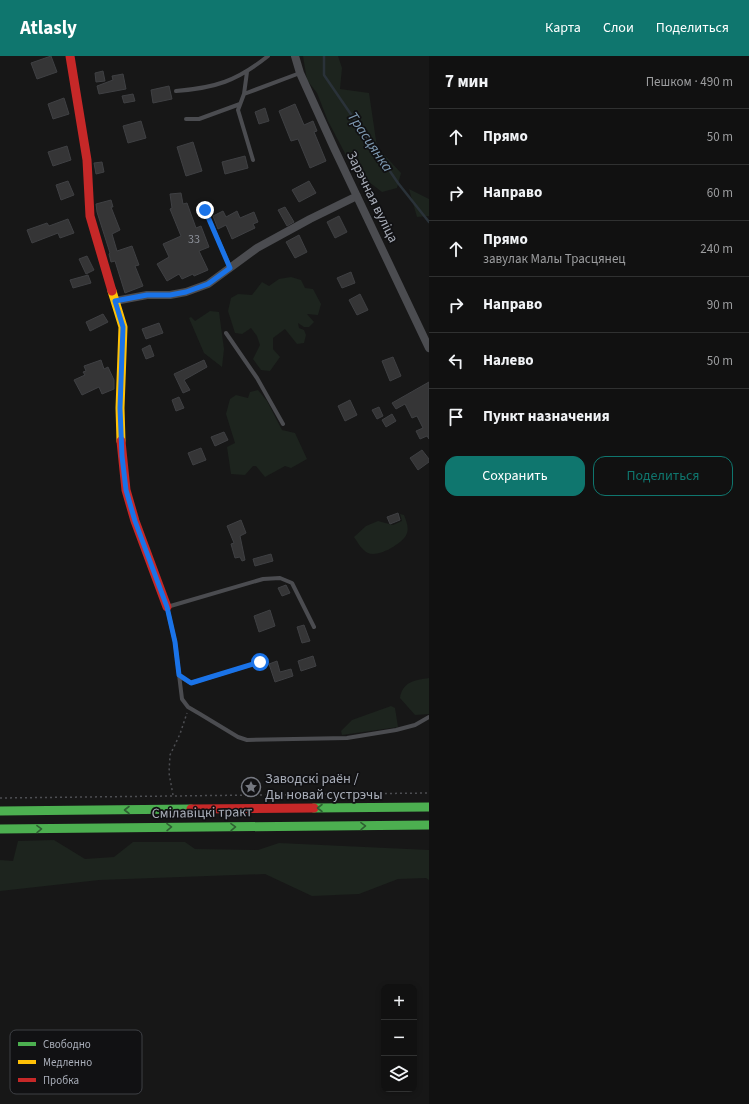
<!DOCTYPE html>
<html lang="ru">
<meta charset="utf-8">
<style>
body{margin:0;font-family:"Source Sans 3",sans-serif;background:#1a1a1a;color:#f1f3f6}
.controls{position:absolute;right:12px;bottom:12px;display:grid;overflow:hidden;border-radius:8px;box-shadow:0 2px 6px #0003}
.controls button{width:36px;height:36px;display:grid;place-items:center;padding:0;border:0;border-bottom:1px solid #303131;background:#111;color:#f1f3f6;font:20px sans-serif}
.stop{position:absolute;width:12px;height:12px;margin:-9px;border:3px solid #1a73e8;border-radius:50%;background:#fff}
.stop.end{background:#1a73e8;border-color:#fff;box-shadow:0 1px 4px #0008}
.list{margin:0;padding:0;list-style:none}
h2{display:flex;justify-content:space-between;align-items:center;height:52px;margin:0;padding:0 16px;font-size:17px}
h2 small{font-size:13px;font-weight:400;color:#9c9d9f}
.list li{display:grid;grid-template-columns:26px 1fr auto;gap:12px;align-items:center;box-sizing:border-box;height:56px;padding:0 16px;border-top:1px solid #303131}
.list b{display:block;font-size:15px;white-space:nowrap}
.list p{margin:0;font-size:13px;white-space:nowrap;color:#9c9d9f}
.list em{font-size:13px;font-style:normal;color:#9c9d9f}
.actions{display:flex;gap:8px;padding:12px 16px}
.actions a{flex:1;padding:9px 0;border:1px solid #0f766e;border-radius:12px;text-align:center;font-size:14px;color:#0f766e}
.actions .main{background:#0f766e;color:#fff}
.icon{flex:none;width:22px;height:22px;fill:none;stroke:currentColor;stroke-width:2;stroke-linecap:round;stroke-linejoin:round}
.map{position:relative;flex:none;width:429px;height:1048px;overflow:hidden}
header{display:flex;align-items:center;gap:24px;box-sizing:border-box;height:56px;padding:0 20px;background:#0f766e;color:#fff}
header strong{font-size:19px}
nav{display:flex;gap:22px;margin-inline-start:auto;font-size:14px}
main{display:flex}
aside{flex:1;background:#111}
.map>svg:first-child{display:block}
.green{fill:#1d241e}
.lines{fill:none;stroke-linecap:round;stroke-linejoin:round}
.stream{stroke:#2a3239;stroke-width:2.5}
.building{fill:#353536;stroke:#3f4043}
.path{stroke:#4d4e52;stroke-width:1.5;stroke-dasharray:2 3;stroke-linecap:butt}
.lane{stroke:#4b4c50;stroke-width:4}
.street{stroke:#4b4c50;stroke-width:8}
.fast{stroke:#4caf50;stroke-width:9}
.slow{stroke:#ffc107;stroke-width:9}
.jam{stroke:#c62828;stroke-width:9}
.oneway{stroke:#2e6032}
.route{stroke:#1a73e8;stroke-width:5}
.labels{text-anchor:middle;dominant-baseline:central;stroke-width:3.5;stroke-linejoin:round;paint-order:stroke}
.number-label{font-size:12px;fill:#8b8f98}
.street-label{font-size:14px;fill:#a8adb8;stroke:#111113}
.poi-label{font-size:14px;fill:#a8adb8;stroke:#111113;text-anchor:start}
.water-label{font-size:15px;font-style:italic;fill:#7f9bb3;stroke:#111113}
.key{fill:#111113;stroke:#3e4045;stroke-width:1}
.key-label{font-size:11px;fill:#a8adb8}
</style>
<header>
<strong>Atlasly</strong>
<nav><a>Карта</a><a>Слои</a><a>Поделиться</a></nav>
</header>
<main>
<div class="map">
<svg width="429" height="1048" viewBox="0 0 429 1048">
<rect width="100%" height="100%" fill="#171717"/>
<!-- green -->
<path class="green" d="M303,0H338L342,12L340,33L369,37L377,91L401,117L397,132L382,136L361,120L349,105L328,65L317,37L307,24Z
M409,133L429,143V160L417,161Z
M291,221L301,224L305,232L313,233L321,248L318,259L307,258L314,266L309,271H304L298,267L299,272L304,274L306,279L304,287L297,288L285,273L273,282V293L280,301L270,315L261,314L253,303L260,289L257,280L251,272L242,278L235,277L228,255L231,242L238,238L252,239L262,226L269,230L279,223Z
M210,255L219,256L224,293L222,311L204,297L189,262L191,261L195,265Z
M258,334L267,345L282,374L295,377L307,403L291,412L285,410L265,421L256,410H253L245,419L231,418L227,391L235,387L226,358L230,343L236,339L248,342L250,336Z
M400,458L404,459C406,465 409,470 407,477C404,487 378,502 368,497C362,494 358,487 354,481L366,470L378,465L393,469L402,465Z
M429,622V658L415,659L400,642C402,626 415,624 429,622Z
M391,650L395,652L398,671L342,679L341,675L352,664Z
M54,784L85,803L114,801L133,786H185L195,793L258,794L279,787L429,794V824L426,822L398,823L359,838L312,840L265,818L99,824L0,835V804L13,805L18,785Z"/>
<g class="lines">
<!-- stream -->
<path class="stream" d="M324,0V19L398,127L429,166"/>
</g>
<!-- building -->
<path class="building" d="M51,0L57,16L37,23L31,7Z
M103,15L105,25L96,26L95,17Z
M123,18L126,33L99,38L97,30L113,24L112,20Z
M169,30L172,43L153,47L151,34Z
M133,38L135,45L124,47L122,40Z
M64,42L69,58L53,63L48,48Z
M295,48L304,69L313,65L317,75L314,76L326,105L310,112L298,83L291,85L279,55Z
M265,52L269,65L259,68L255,56Z
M141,65L146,82L128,87L123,70Z
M193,86L202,115L186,120L177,91Z
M67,90L71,104L53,110L48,96Z
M245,100L248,112L225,118L222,106Z
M102,106L104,116L96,118L94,107Z
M68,125L74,139L61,144L56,129Z
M309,125L316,137L299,146L292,134Z
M181,137L183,148L187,147L196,172L201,170L209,191L199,195L208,214L194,220L193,218L182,223L179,218L167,225L157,208L169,201L163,188L181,180L170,153L172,152L170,138Z
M111,144L113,151H111L120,174L112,178L117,195L132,190L139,209L135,210L143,230L125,237L115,205L111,206L109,198L110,197L97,156L96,148Z
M285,151L294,166L287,170L278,154Z
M223,155L226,161L237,155L240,162L254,156L258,166L253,168L255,172L232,183L226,169L218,173L213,160Z
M339,160L347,176L335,182L327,166Z
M68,163L74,177L60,182L58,177L32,187L27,174L47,167L49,170Z
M299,179L307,196L295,202L286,186Z
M87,200L94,214L86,218L79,203Z
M351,216L355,227L342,232L337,222Z
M88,219L91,227L73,232L70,224Z
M360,238L368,254L357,259L349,244Z
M103,258L108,266L90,275L86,266Z
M159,267L163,277L146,283L142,273Z
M150,289L154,300L146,303L142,293Z
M393,301L401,320L390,325L382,305Z
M101,304L104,313L108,311L114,324V333L102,338L99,331L82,339L74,324L85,319L83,316L86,315L84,310Z
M204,304L207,311L184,324L190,334L183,337L174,318Z
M429,326V383L427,380L420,383L416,375L423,372L417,360L412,362L405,348L396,353L392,347Z
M179,341L184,352L176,355L172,344Z
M350,344L357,359L345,365L338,350Z
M379,351L383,360L377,363L372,354Z
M392,358L396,365L386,371L382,364Z
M224,376L228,384L215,390L211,381Z
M201,392L206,404L193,409L188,397Z
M422,394L429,403V406L418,414L410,402Z
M398,457L400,464L390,468L387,461Z
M241,464L246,477L240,480L245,504L242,505L240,501L235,502L231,488L234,487L227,470Z
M271,498L273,505L255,510L253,503Z
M286,529L290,537L282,540L278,532Z
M270,554L275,570L259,576L254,560Z
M304,569L310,585L302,587L297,571Z
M313,600L316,610L301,615L298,605Z
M277,605L280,616L291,613L293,620L275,626L269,608Z"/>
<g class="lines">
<!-- path -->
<path class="path" d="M173,739L169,717L170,699L180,678L187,657
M0,742L429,737"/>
<!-- lane -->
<path class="lane" d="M176,35C215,32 237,25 268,0
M244,38L247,16
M186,63H199L240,48
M253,104L238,54L244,38L300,17
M205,154L230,211
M226,277L257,322L283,368
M314,571L292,527L280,522L263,523L167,551L175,586L182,643L188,651L200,658L238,681L247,684L347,682L396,674L415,669L429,661
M179,620L191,627L260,606"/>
<!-- street -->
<path class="street" d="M295,0L300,17L334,92L429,292
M115,245L147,239H170L186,236L208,228L257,192L310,163L357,140"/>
<!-- fast -->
<path class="fast" d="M314,752L429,751
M0,755L191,753
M0,773L429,769"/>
<!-- slow -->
<path class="slow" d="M112,235L123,271L120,352L121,385"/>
<!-- jam -->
<path class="jam" d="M70,0L87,104L90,160L112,235
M121,385L126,434L135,465L167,551
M191,753L314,752"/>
</g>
<!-- one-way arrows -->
<defs><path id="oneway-chevron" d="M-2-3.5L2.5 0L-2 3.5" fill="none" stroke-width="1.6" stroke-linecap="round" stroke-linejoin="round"/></defs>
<g class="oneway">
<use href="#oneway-chevron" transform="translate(320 752) rotate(180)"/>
<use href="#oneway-chevron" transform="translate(127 754) rotate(180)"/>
<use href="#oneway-chevron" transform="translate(363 770) rotate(-1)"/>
<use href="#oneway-chevron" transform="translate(169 771) rotate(-1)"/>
<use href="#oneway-chevron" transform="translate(233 771) rotate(-1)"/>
<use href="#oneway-chevron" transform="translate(39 773) rotate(-1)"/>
</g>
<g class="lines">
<!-- route -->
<path class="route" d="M205,154L230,212L208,228L186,236L170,239H147L115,245L123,271L120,352L122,400L126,434L135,465L167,551L175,586L179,619L191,627L260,606"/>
</g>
<!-- icons -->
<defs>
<symbol id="sight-ring" viewBox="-11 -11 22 22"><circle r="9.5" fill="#111113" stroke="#757880" stroke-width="1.5"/><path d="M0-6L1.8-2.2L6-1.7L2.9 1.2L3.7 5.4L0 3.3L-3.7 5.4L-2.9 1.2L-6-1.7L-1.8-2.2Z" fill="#757880"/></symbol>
</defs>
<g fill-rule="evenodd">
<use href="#sight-ring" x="240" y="720" width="22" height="22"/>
</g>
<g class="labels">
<!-- number labels -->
<g class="number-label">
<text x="194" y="183">33</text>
</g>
<!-- street labels -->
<g class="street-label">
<text transform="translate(372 141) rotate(64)">Зарэчная вуліца</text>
<text transform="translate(202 757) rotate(-1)">Смілавіцкі тракт</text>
</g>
<!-- poi labels -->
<g class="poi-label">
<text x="265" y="723">Заводскі раён /<tspan x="265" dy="16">Ды новай сустрэчы</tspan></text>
</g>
<!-- water labels -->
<g class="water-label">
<text transform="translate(370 86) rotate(56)">Трасцянка</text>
</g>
</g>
<!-- legend -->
<rect x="10" y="974" width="132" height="64" rx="6" class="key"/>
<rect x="18" y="986" width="18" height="4" fill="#4caf50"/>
<rect x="18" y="1004" width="18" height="4" fill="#ffc107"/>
<rect x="18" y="1022" width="18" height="4" fill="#c62828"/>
<g class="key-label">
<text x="43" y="992">Свободно</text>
<text x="43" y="1010">Медленно</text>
<text x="43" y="1028">Пробка</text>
</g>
</svg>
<div class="controls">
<button>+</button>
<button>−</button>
<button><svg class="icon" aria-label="layers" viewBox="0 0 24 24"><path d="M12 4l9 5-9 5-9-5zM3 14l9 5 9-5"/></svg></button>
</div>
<div class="stop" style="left:260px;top:606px"></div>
<div class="stop end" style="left:205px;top:154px"></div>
</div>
<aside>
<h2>7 мин<small>Пешком · 490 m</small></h2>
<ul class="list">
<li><svg class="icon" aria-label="ahead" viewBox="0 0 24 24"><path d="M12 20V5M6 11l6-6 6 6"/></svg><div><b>Прямо</b></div><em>50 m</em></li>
<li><svg class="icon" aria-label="right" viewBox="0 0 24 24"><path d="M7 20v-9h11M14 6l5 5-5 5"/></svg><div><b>Направо</b></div><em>60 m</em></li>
<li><svg class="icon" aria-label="ahead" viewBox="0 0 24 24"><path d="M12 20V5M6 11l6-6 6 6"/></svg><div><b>Прямо</b><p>завулак Малы Трасцянец</p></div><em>240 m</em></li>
<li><svg class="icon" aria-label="right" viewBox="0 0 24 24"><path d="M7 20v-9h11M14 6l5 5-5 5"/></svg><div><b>Направо</b></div><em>90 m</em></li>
<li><svg class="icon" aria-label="left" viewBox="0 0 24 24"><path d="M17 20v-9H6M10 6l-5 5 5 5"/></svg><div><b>Налево</b></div><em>50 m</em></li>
<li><svg class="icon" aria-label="arrive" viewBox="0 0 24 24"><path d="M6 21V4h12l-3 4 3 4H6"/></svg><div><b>Пункт назначения</b></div></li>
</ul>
<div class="actions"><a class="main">Сохранить</a><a>Поделиться</a></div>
</aside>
</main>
